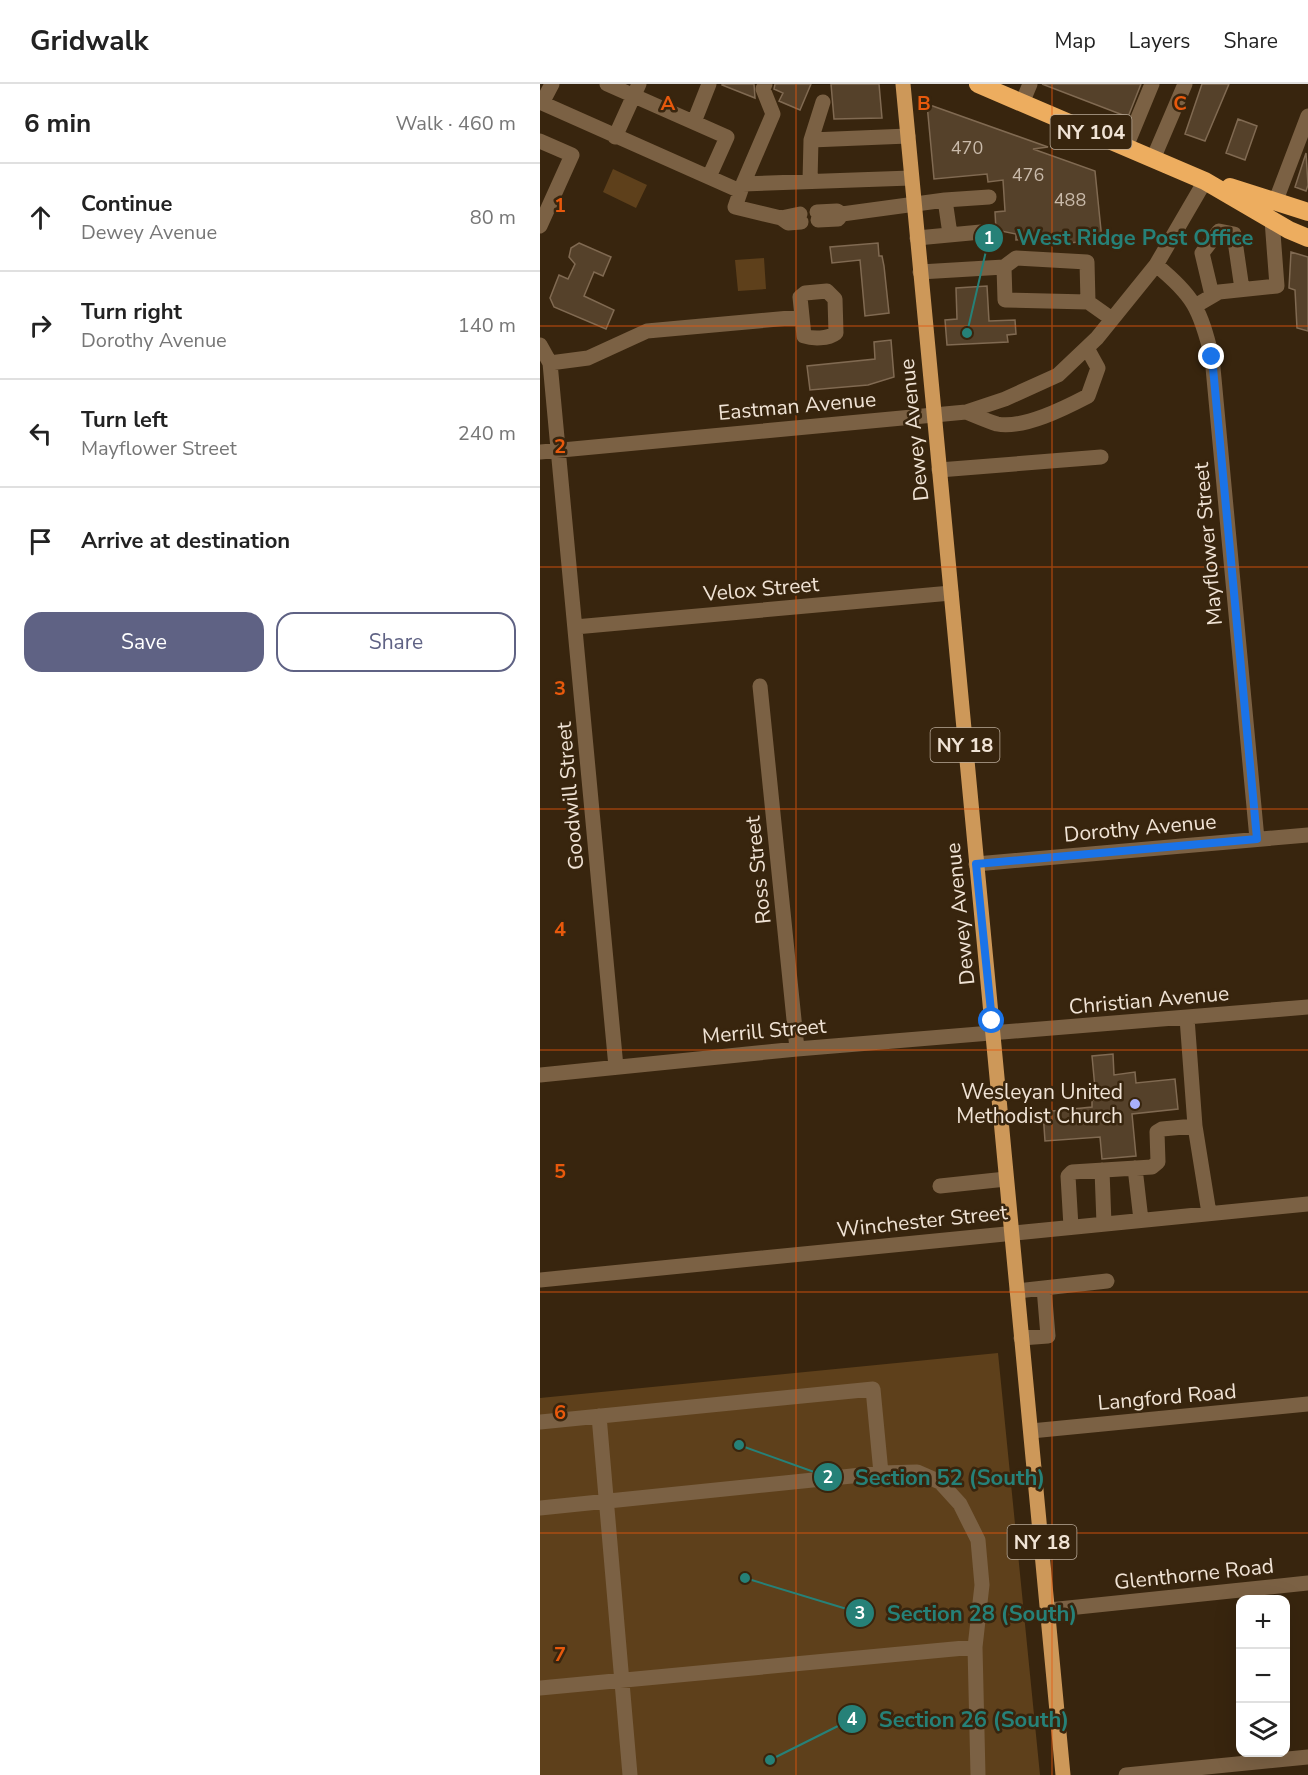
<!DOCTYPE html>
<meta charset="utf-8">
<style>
body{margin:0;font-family:"Nunito Sans",sans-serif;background:#f2f2f2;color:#222}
.controls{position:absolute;right:18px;bottom:18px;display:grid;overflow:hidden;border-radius:12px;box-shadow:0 6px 24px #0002}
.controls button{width:54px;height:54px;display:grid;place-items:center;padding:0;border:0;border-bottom:2px solid #e0e0e0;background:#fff;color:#222;font:30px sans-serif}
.stop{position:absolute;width:18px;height:18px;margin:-14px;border:4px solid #1a73e8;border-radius:50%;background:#fff}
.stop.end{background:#1a73e8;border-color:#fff;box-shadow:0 2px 6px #0008}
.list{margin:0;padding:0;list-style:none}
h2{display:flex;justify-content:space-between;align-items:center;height:78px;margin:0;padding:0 24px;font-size:26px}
h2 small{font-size:20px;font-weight:400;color:#767676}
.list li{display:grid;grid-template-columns:39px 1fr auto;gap:18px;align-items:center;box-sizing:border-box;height:108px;padding:0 24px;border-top:2px solid #e0e0e0}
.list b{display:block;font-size:22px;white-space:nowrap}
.list p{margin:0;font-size:20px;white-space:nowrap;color:#767676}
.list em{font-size:20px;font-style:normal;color:#767676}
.actions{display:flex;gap:12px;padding:18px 24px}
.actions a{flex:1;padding:14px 0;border:2px solid #5f6284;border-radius:18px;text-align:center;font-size:21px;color:#5f6284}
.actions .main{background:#5f6284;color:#fff}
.icon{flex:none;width:33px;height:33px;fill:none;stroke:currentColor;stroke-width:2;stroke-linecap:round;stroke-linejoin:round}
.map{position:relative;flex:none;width:768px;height:1691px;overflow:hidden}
header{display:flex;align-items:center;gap:36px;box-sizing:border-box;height:84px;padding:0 30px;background:#fff;border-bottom:2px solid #e0e0e0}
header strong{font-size:28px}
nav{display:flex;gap:33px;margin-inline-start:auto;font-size:21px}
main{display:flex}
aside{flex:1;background:#fff}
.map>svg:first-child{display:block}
.green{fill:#5e401b}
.building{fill:#55412a;stroke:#806a52;stroke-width:1.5}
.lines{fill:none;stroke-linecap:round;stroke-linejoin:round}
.minor{stroke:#7b6144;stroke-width:15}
.major{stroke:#cd9859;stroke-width:15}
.highway{stroke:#edad5f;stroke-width:18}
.route{stroke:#1a73e8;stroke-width:8}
.grid{fill:none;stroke:#e8590c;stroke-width:1.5;stroke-opacity:0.55}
.poi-dot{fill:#a9b0fc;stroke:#38250e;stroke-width:2}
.labels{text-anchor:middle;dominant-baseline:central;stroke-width:5;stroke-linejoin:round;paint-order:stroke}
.number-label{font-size:18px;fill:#c9baaa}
.shield{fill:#38250e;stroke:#b9aa99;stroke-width:1.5}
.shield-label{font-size:20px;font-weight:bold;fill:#f0e3d5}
.street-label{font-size:21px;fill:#f0e3d5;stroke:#38250e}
.poi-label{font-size:21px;fill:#f0e3d5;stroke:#38250e;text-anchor:end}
.grid-label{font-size:20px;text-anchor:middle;font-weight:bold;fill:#e8590c;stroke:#38250e;stroke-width:5;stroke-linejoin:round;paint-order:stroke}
.leader{fill:none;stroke:#268178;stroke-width:2}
.callout-dot{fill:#268178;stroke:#38250e;stroke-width:2}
.mark-label{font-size:18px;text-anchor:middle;font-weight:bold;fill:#fff}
.callout-label{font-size:22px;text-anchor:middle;font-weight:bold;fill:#268178;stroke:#38250e;stroke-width:5;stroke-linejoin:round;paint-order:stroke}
</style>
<header>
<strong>Gridwalk</strong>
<nav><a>Map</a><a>Layers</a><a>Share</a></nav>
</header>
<main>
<aside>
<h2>6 min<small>Walk · 460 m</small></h2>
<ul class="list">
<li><svg class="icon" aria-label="ahead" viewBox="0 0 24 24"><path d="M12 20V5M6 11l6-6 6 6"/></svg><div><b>Continue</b><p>Dewey Avenue</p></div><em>80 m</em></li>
<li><svg class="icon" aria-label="right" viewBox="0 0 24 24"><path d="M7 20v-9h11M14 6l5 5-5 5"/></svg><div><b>Turn right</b><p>Dorothy Avenue</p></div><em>140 m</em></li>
<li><svg class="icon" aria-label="left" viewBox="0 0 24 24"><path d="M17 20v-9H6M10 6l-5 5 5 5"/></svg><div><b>Turn left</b><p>Mayflower Street</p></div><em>240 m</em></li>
<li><svg class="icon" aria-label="arrive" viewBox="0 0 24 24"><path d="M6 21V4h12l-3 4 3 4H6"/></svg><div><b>Arrive at destination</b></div></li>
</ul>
<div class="actions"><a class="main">Save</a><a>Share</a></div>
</aside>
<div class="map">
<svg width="768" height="1691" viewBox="0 0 768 1691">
<rect width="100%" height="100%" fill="#38250e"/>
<!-- green -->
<path class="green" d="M73,85L107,101L96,124L63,108Z
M224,174L226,205L198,207L195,176Z
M458,1269L500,1691H0V1314Z"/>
<!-- building -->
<path class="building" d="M182,0H214L215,14L182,1Z
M235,0H271L260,26L239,17L243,9L234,5Z
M291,0H339L342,34L294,35Z
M502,0H601L588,33Z
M662,0H689L665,57L645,50Z
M387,20L508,63L493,65L555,87L562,156L528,159L511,153L476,156V150L456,146L455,128L465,127L463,96L448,98L447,90L394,95Z
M698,35L717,42L705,76L686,69Z
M766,69L768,101L766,107L755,103Z
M39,159L71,173L63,192L54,188L44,212L74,226L66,245L14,223L10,214L19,191L28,195L35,180L29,173L31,164Z
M338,159L339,172H342L344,182L349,229L325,232L320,176L292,179L290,163Z
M751,168L768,173V247L757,244L755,206L749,204Z
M447,202L449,237L475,236L476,250L467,251L468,258L407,261L405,236L417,235L416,204Z
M351,256L354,293L328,301L270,306L267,282L335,275L334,258Z
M573,970L574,991L595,988L596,999L635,995L638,1025L592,1030L596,1072L562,1075L560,1053L505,1057L503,1028L552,1023V1016L556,1015L552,972Z"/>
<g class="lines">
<!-- minor -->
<path class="minor" d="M12,0L2,19L200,107
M67,0L187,53L169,93
M482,19L490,0
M154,38L169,0
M75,53L99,0
M271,56L283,18
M0,57L32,71L0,142
M586,63L612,0
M613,75L645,0
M270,97L271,56L368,52
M203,100L233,30L223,5L225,0
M405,116L449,113
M736,116L768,32
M277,128L297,127L302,130L298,135L278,136
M260,130L241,134L248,139L261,138
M302,130L405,116L410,150
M241,134L195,123L203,100L371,94
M377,154L441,148
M616,181C654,212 660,225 672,273L717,755
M464,183L465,216L548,218L572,235
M380,188L464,183L476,174L547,178L548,218
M287,207L295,215L296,249C288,255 273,255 264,252L260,213L265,209Z
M672,211L662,169L679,147L694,150L702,205
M655,222L679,208L737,202L732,136
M0,261L10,279L76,983
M10,279L48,274L107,247L261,233
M426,328C436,332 447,337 457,340C484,345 525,324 548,312L558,284L547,264
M0,368L426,328L465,315L518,291L557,254L616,181L665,97
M399,386L561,373
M35,543L411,509
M220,602L257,965
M436,780L768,751
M0,991L257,965L768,923
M655,1042L669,1129
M595,1084L601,1136
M562,1086L564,1140
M400,1102L466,1095
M531,1143L528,1092L532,1088L612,1083L618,1078L617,1048L622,1045L655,1042L647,934
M0,1196L768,1120
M477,1207L567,1197
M481,1254L508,1252L504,1204
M59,1332L90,1691
M0,1338L333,1305L341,1389
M491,1347L768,1320
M0,1424L341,1389L377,1388L400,1398L420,1420L438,1456L442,1501L435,1563L438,1691
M509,1526L768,1499
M0,1604L435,1563
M586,1691L768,1673"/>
<!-- major -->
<path class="major" d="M363,0L523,1691"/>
<!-- highway -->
<path class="highway" d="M438,0L665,97L749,146L768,154
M690,103L768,128"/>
</g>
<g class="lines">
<!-- route -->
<path class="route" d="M452,937L436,780L717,755L672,273"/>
</g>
<!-- grid -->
<path class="grid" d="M256,0V1691M512,0V1691M0,242H768M0,483H768M0,725H768M0,966H768M0,1208H768M0,1449H768"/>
<!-- markers -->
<circle class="poi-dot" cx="595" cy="1020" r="6"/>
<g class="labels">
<!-- number labels -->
<g class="number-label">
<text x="427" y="64">470</text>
<text x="488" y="91">476</text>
<text x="530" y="116">488</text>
</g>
<!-- shield labels -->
<g class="shield">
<rect x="510.5" y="31" width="81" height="34" rx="4.5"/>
<rect x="390.5" y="644" width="69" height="34" rx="4.5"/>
<rect x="467.5" y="1441" width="69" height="34" rx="4.5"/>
</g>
<g class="shield-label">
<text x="551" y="48">NY 104</text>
<text x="425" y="661">NY 18</text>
<text x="502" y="1458">NY 18</text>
</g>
<!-- street labels -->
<g class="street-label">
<text transform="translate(257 322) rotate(-5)">Eastman Avenue</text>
<text transform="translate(374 346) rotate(-96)">Dewey Avenue</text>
<text transform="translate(668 460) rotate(-95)">Mayflower Street</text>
<text transform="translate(221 505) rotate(-5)">Velox Street</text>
<text transform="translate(30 712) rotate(-95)">Goodwill Street</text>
<text transform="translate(600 744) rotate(-5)">Dorothy Avenue</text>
<text transform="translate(218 786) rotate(-96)">Ross Street</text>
<text transform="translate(420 830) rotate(-96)">Dewey Avenue</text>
<text transform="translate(609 916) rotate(-5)">Christian Avenue</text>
<text transform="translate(224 947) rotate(-5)">Merrill Street</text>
<text transform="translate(382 1137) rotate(-6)">Winchester Street</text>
<text transform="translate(627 1313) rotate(-5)">Langford Road</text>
<text transform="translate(654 1490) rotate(-6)">Glenthorne Road</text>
</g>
<!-- poi labels -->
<g class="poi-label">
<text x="583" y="1008">Wesleyan United<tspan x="583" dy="24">Methodist Church</tspan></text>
</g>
</g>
<g class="grid-label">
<text x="128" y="26">A</text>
<text x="384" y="26">B</text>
<text x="640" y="26">C</text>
<text x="20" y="128">1</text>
<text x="20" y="369">2</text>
<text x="20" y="611">3</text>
<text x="20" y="852">4</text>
<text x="20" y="1094">5</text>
<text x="20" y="1335">6</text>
<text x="20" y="1577">7</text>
</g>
<!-- callouts -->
<path class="leader" d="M427 249L449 154M199 1361L288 1393M205 1494L320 1529M230 1676L312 1635"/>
<g class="callout-dot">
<circle cx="427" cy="249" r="6"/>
<circle cx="199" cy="1361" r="6"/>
<circle cx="205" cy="1494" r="6"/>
<circle cx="230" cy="1676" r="6"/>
<circle cx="449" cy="154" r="15"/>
<circle cx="288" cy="1393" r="15"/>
<circle cx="320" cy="1529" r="15"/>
<circle cx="312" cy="1635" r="15"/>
</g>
<g class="mark-label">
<text x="449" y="160">1</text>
<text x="288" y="1399">2</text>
<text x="320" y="1535">3</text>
<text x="312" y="1641">4</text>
</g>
<g class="callout-label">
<text x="595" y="161">West Ridge Post Office</text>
<text x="410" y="1401">Section 52 (South)</text>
<text x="442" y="1537">Section 28 (South)</text>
<text x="434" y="1643">Section 26 (South)</text>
</g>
</svg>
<div class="controls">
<button>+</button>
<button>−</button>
<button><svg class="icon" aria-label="layers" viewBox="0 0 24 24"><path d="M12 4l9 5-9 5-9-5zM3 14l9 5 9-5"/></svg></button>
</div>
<div class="stop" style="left:452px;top:937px"></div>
<div class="stop end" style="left:672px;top:273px"></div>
</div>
</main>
